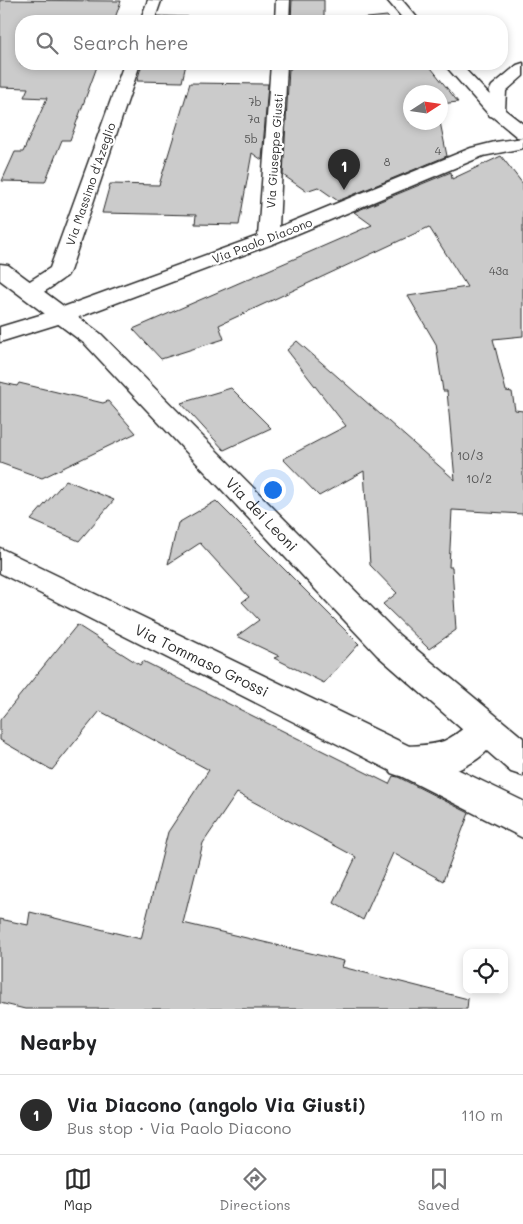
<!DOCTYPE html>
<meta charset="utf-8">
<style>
body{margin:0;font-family:Mali,sans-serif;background:#f6f6f6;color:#202124}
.controls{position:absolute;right:15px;bottom:15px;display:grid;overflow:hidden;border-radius:10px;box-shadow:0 2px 8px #0003}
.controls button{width:45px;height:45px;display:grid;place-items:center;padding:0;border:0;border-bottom:1px solid #e0e0e0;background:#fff;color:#202124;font:25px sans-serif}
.compass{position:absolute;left:403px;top:85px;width:45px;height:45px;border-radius:50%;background:#fff;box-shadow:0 2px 8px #0003;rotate:78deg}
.you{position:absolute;left:272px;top:489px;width:18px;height:18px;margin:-12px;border:4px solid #fff;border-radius:50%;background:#1a73e8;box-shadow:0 0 0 8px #1a73e833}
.badge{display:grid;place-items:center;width:32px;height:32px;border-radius:50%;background:#2b2b2b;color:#fff;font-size:16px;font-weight:700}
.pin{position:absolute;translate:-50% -41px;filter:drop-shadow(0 1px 2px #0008)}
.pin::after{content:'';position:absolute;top:26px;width:18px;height:15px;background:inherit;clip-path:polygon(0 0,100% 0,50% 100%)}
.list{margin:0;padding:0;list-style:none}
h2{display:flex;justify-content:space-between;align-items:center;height:65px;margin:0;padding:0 20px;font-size:21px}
h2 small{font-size:16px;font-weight:400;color:#757577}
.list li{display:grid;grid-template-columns:32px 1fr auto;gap:15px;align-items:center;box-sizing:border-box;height:80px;padding:0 20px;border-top:1px solid #e0e0e0}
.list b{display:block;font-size:19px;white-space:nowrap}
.list p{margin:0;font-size:16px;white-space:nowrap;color:#757577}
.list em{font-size:16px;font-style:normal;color:#757577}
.icon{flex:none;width:28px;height:28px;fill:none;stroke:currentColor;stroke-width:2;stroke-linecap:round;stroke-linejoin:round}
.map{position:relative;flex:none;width:523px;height:1009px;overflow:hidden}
.search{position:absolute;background:#fff;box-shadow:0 2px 8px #0003;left:15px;right:15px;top:15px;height:55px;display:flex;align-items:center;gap:12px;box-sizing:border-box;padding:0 18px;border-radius:20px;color:#757577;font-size:19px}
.sheet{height:145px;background:#fff}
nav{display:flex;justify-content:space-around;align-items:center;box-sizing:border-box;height:70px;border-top:1px solid #e0e0e0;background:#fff;font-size:14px;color:#757577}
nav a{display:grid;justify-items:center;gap:2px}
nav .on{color:#2b2b2b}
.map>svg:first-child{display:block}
.building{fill:#cbcbcb;stroke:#2b2b2b}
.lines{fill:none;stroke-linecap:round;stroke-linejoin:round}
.minor-casing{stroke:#2b2b2b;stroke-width:3}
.tertiary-casing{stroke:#2b2b2b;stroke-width:3}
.secondary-casing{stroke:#2b2b2b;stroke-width:3}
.minor{fill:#fff;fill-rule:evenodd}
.tertiary{fill:#fff;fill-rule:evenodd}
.secondary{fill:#fff;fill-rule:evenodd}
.labels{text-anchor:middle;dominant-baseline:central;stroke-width:4.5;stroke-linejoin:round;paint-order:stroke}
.far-number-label{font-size:11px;fill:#535353}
.far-street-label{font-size:12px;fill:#2b2b2b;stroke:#fff}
.number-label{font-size:12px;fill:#535353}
.street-label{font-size:15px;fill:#2b2b2b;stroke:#fff}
</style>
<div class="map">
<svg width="523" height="1009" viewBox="0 0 523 1009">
<rect width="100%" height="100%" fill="#fff"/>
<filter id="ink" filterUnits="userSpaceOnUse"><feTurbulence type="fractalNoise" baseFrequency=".02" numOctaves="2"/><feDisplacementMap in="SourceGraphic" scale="10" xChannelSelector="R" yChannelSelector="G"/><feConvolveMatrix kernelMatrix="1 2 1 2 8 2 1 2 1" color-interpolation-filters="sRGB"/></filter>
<g filter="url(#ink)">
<!-- building -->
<path class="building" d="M0,0L121,1L114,21H21V64H98L70,140H62L45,182L2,181L15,152H23L47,98L24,97L28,88L0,87Z
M292,0H324V21H291Z
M158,16L197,17L196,21H156Z
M387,16L391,21H338Z
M142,64H186L182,82L137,81Z
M291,64H428L458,102L440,104V92H410V122H440L447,156L338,201L318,187L306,191L283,175L289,69H291Z
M190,83L268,84L262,160L252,153L239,225L195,224L196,215L102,213L110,184L159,185Z
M501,156L523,184V336L493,339L506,391L512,392L515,410L523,411V514L452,510L449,567H452L456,630L429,649L383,604L397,593L370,565L364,471L319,496L283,459L346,426L287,350L297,341L455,480L447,391H443L436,344L408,296L467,287L429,227L219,325L224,339L161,359L133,329L372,225L354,212L451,172L452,179Z
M0,382L17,386L19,383L103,403L108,401L136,433L42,478L0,463Z
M231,388L271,428L224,450L181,403Z
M66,480L114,500L79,541L31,520Z
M216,501L359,644L324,683L274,658L279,656L237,636L259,620L242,602L249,597L200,543L168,564L178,523Z
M77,625L140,665L143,661L389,784L393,776L398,777L469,813L443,881L393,853L363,920L334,903L356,857L237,793L203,843L183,923L344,961L342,967L468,999L467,1009H25L0,1003V919L28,925L30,912L141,939L168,832L209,770L100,711L52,770L0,740V720Z"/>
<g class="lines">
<defs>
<path id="minor" d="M148,0L161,1L154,21H140Z
M276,0H290L289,21H275Z
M387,0H402L420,21H405Z
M124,64H140L70,271L67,276C53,285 39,300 22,296L19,291L22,286L50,268Z
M271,64H287L279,227L471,148L495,142L523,138V148L483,156L275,243L71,320L63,322L55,320L52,315L55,310L258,236Z
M444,64H460L502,108L505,112L502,116L496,117L490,116Z
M486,713L498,718L503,729C486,767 429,788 391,773L386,761L391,749C408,743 427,748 444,741C460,734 470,720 486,713Z"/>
<path id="tertiary" d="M523,63V76L506,91L505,110L523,124V138L517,137L487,112L490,90L492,86L517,65Z
M63,308L71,310L74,315L71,320L0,342V327Z
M0,548L523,801V838L0,573Z"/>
<path id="secondary" d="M0,264L8,265L101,334L399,635L523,738V776L511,772L377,655L85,344L0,280Z"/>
</defs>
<!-- minor casing -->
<use href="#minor" class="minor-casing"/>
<!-- tertiary casing -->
<use href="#tertiary" class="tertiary-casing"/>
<!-- secondary casing -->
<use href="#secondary" class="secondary-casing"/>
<!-- minor -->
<use href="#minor" class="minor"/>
<!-- tertiary -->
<use href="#tertiary" class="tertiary"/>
<!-- secondary -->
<use href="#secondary" class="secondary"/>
</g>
</g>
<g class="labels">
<!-- far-number labels -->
<g class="far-number-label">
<text x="255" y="101">7b</text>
<text x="254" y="118">7a</text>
<text x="251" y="138">5b</text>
<text x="438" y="150">4</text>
<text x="387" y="161">8</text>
<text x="499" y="270">43a</text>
</g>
<!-- far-street labels -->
<g class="far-street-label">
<text transform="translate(274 151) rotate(-86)">Via Giuseppe Giusti</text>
<text transform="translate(90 184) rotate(-71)">Via Massimo d'Azeglio</text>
<text transform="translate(262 240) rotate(-21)">Via Paolo Diacono</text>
</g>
<!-- number labels -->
<g class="number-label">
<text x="470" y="455">10/3</text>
<text x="479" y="478">10/2</text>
</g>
<!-- street labels -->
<g class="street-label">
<text transform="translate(262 514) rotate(46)">Via dei Leoni</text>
<text transform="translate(202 660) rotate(26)">Via Tommaso Grossi</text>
</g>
</g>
</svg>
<div class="controls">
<button><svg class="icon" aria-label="locate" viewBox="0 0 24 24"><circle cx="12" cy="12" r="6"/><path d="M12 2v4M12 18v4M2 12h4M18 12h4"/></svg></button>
</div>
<svg class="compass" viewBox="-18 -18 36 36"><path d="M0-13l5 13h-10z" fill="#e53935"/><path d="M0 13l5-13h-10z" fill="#757577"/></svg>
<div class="you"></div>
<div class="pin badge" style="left:344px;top:190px">1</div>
<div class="search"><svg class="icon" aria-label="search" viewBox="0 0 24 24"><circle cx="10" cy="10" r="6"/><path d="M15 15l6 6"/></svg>Search here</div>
</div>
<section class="sheet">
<h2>Nearby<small></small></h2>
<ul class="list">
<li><span class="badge">1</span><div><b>Via Diacono (angolo Via Giusti)</b><p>Bus stop · Via Paolo Diacono</p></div><em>110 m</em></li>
</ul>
</section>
<nav>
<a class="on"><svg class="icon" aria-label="map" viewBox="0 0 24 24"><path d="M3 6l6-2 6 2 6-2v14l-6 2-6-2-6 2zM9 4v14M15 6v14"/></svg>Map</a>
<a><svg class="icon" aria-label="directions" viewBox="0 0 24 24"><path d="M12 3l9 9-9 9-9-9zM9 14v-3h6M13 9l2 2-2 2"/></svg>Directions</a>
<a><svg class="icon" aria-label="saved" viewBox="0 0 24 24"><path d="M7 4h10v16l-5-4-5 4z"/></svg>Saved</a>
</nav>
